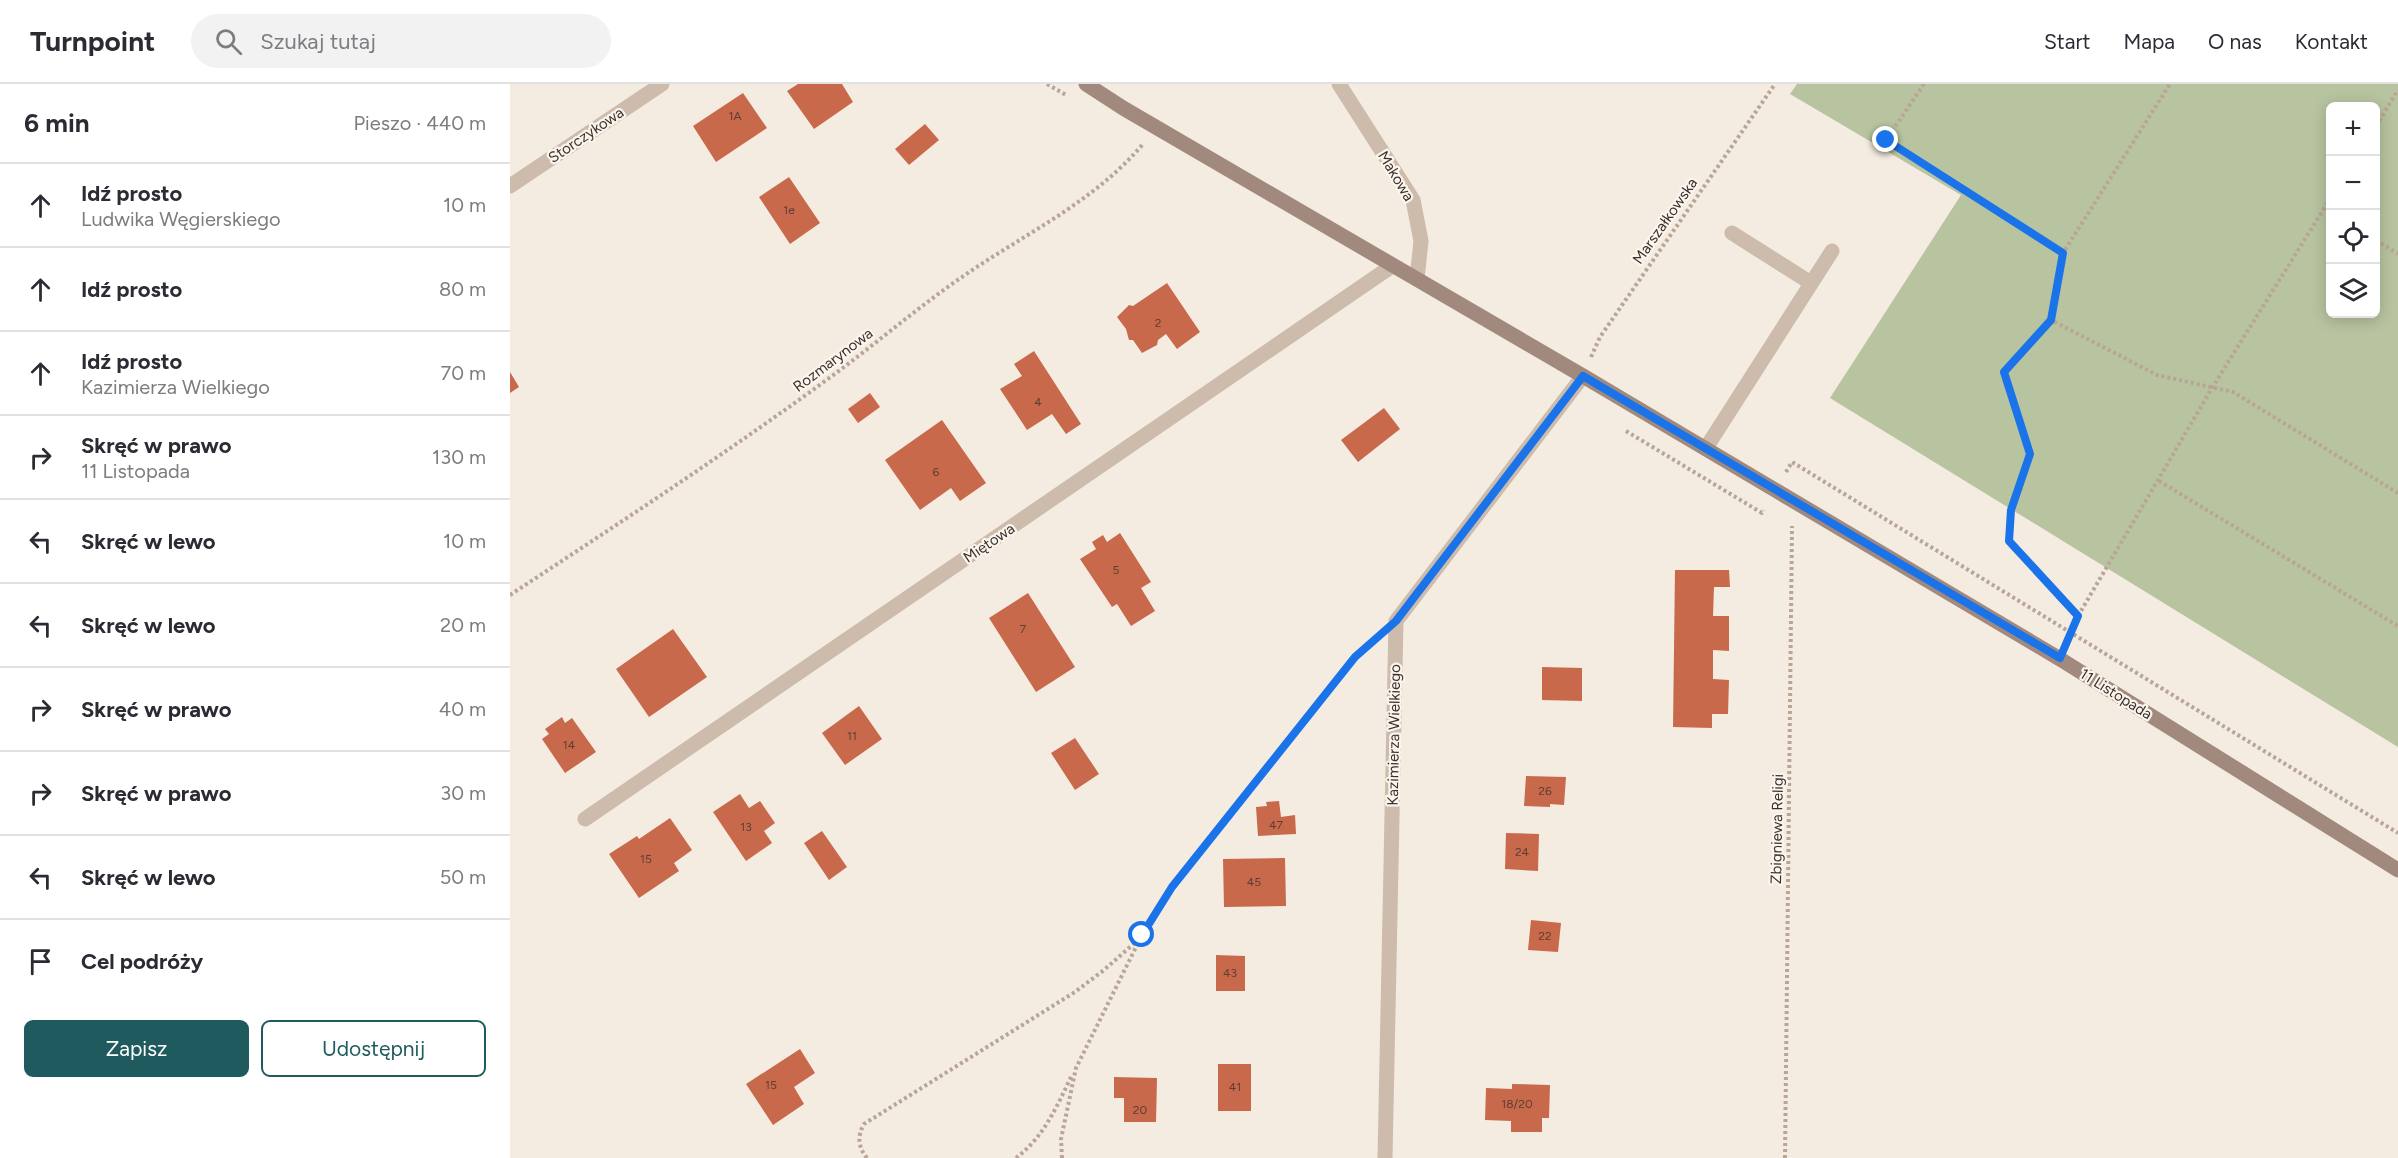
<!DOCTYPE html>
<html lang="pl">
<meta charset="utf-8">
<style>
body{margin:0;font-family:Figtree,sans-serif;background:#f2f2f3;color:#2b2b33}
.controls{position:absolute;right:18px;top:18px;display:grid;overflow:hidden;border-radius:9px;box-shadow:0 3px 15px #0003}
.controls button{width:54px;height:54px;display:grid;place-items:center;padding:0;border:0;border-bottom:2px solid #e1e1e2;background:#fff;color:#2b2b33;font:30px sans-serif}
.stop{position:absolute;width:18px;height:18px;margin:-14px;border:4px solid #1a73e8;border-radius:50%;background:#fff}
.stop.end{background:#1a73e8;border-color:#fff;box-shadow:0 2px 6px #0008}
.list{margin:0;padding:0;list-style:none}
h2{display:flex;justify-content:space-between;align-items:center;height:78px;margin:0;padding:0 24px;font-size:26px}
h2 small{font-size:20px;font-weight:400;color:#7c7c81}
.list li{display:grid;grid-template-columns:39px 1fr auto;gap:18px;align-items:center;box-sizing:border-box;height:84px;padding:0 24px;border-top:2px solid #e1e1e2}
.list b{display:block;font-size:22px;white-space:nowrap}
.list p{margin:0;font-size:20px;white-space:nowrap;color:#7c7c81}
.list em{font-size:20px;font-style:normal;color:#7c7c81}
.actions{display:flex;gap:12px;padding:18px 24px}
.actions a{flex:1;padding:14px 0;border:2px solid #1f5a5e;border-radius:9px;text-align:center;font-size:21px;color:#1f5a5e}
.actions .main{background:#1f5a5e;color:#fff}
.icon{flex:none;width:33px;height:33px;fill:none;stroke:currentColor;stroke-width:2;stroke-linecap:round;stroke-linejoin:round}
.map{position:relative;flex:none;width:1888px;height:1074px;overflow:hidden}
header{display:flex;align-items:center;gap:36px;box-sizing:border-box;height:84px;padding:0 30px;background:#fff;border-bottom:2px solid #e1e1e2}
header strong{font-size:28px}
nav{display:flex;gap:33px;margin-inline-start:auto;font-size:21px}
.search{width:420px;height:54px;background:#f2f2f3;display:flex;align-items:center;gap:15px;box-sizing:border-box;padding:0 21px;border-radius:33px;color:#7c7c81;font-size:22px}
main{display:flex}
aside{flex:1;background:#fff}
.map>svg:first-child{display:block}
.green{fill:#b8c4a0;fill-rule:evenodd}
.building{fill:#c8694b}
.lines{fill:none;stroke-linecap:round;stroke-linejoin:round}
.path{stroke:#b9a596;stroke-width:4;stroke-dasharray:3 3;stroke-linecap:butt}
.lane{stroke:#cdbbac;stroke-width:15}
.street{stroke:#cdbbac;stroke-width:15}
.secondary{stroke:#a18a7d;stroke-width:15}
.route{stroke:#1a73e8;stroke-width:8}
.labels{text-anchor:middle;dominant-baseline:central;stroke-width:4.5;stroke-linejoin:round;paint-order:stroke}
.number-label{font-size:12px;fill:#5e3e33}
.street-label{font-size:15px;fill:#3b302b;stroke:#fbf5ee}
</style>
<header>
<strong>Turnpoint</strong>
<div class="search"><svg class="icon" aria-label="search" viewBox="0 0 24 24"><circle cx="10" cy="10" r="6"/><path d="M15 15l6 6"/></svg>Szukaj tutaj</div>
<nav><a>Start</a><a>Mapa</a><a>O nas</a><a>Kontakt</a></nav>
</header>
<main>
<aside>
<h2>6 min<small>Pieszo · 440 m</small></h2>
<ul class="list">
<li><svg class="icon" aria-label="ahead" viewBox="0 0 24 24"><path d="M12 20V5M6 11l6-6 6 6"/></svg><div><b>Idź prosto</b><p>Ludwika Węgierskiego</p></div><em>10 m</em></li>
<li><svg class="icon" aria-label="ahead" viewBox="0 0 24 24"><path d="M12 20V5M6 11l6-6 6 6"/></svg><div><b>Idź prosto</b></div><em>80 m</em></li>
<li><svg class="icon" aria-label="ahead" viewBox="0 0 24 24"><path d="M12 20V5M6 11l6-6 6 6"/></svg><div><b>Idź prosto</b><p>Kazimierza Wielkiego</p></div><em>70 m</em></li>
<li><svg class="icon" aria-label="right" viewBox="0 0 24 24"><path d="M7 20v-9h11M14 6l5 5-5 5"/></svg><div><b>Skręć w prawo</b><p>11 Listopada</p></div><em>130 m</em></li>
<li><svg class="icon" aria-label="left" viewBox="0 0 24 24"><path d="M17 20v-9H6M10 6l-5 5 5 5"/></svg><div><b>Skręć w lewo</b></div><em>10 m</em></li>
<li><svg class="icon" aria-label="left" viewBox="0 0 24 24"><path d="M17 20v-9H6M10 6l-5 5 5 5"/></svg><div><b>Skręć w lewo</b></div><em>20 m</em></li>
<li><svg class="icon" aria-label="right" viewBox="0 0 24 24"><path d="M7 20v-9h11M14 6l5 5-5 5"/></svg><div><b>Skręć w prawo</b></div><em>40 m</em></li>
<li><svg class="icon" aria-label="right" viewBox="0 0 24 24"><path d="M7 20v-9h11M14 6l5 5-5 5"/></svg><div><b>Skręć w prawo</b></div><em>30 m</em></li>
<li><svg class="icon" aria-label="left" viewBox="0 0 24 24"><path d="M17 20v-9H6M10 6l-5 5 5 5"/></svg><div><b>Skręć w lewo</b></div><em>50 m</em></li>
<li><svg class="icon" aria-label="arrive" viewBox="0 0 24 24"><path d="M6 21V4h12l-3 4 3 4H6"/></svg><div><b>Cel podróży</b></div></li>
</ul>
<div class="actions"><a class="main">Zapisz</a><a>Udostępnij</a></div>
</aside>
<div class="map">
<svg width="1888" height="1074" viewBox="0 0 1888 1074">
<rect width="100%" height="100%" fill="#f4ebe1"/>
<!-- green -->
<path class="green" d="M1287,0H1888V663L1320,314L1451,111L1280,10ZM1820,22H1866V230H1820Z"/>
<!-- building -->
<path class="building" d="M288,0H332L343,18L304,45L277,7Z
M233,9L257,44L206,78L183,42Z
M415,40L429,56L399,81L385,65Z
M279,93L310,139L280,160L249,113Z
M657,199L690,248L667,265L656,250L648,256L647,261L632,269L623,256H619L616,245L607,233L619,221L623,222Z
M524,267L571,340L556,350L542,330L517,346L490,305L512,292L504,280Z
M0,288L9,303L0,309Z
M360,309L370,323L348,339L338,325Z
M874,324L890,345L848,378L831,356Z
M432,336L476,399L450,417L441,404L410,426L375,376Z
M610,449L641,498L631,504L645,527L621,542L607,520L602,523L570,475L586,465L582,458L593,451L597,458Z
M1165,486H1219L1220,503H1204L1203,532H1219V567L1203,566V595L1219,596L1218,630H1202V644L1163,643Z
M518,509L565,583L526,608L479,534Z
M163,545L197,593L139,633L106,585Z
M1032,583L1072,584V617L1032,616Z
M349,622L372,655L335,681L312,649Z
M52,633L55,639L62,634L86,668L55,689L32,655L39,650L35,645Z
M565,654L589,690L565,706L541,669Z
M1016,692L1056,693L1054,721L1040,720V723L1014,722Z
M230,710L239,724L250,717L265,739L254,747L262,759L236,777L203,728Z
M769,717L771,733L785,731L786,750L748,752L746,723L757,722L756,718Z
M160,734L182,766L164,779L169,787L129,814L99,770L127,752L129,755Z
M312,747L337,783L319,796L294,759Z
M996,749L1029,750L1028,787L995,785Z
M775,774L776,822L714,823L713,775Z
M1021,836L1051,839L1048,868L1018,866Z
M706,871L735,872V907H706Z
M290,965L305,989L284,1003L294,1020L263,1041L236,1000Z
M708,980H741V1027H708Z
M604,993L647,994L646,1038H614V1014H604Z
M1002,1000L1040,1001L1039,1034H1032V1048H1001V1037L975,1036L976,1004L1002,1005Z"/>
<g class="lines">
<!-- path -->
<path class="path" d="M537,0L556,11
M1414,0L1376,56L1553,169
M1866,42L1888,6
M1866,156L1888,170
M1541,236L1553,169L1660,0
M1081,273L1090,253L1265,0
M1116,347L1252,429L1254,426
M1276,388L1282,378L1888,749
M1649,397L1888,542
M0,511C105,442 209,374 311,300C360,265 405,225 455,191C516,149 584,118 633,60
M1568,532L1702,304L1820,115
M1560,550L1568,532L1499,457L1501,425L1520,370L1494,288L1541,236L1647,291L1723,308L1888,409
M357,1074C348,1063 347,1052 354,1040L565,908L594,886L630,854
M506,1074C534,1053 547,1022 562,991
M552,1074L551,1055L566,984L632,851L662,803L845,573L863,557
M1275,1074L1282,442"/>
<!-- lane -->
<path class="lane" d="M1222,149L1301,199
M1196,364L1322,167"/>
<!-- street -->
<path class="street" d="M829,0L903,116L911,157L907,195
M0,102L152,0
M75,735L882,182
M875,1074L886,537L1073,292"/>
<!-- secondary -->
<path class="secondary" d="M576,0L613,24L1073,292L1550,575L1888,786"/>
</g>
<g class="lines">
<!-- route -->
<path class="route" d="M632,851L662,803L845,573L886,537L1073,292L1550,574L1568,532L1499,457L1501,426L1520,370L1494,288L1541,236L1553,169L1376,56"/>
</g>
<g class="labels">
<!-- number labels -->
<g class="number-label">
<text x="225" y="32">1A</text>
<text x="279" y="126">1e</text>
<text x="648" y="239">2</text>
<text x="528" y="318">4</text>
<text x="426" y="388">6</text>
<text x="606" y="486">5</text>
<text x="513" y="545">7</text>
<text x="342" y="652">11</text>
<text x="59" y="661">14</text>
<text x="1035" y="707">26</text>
<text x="766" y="741">47</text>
<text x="236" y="743">13</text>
<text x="1012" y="768">24</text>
<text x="136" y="775">15</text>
<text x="744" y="798">45</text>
<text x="1035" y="852">22</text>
<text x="720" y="889">43</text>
<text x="261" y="1001">15</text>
<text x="725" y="1003">41</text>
<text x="1007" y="1020">18/20</text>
<text x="630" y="1026">20</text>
</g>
<!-- street labels -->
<g class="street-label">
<text transform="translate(76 51) rotate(-34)">Storczykowa</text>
<text transform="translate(886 92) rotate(59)">Makowa</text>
<text transform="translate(1155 137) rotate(-55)">Marszałkowska</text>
<text transform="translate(323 276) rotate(-37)">Rozmarynowa</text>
<text transform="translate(479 459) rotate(-34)">Miętowa</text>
<text transform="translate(1606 610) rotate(32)">11 Listopada</text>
<text transform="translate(884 651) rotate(-89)">Kazimierza Wielkiego</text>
<text transform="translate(1267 745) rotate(-89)">Zbigniewa Religi</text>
</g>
</g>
</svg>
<div class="controls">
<button>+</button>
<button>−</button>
<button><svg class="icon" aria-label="locate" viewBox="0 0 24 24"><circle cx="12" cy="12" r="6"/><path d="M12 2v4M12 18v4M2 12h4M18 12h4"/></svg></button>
<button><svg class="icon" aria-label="layers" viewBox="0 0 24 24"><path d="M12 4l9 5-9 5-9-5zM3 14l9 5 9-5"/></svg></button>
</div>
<div class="stop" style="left:632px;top:851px"></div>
<div class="stop end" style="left:1376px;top:56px"></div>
</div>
</main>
